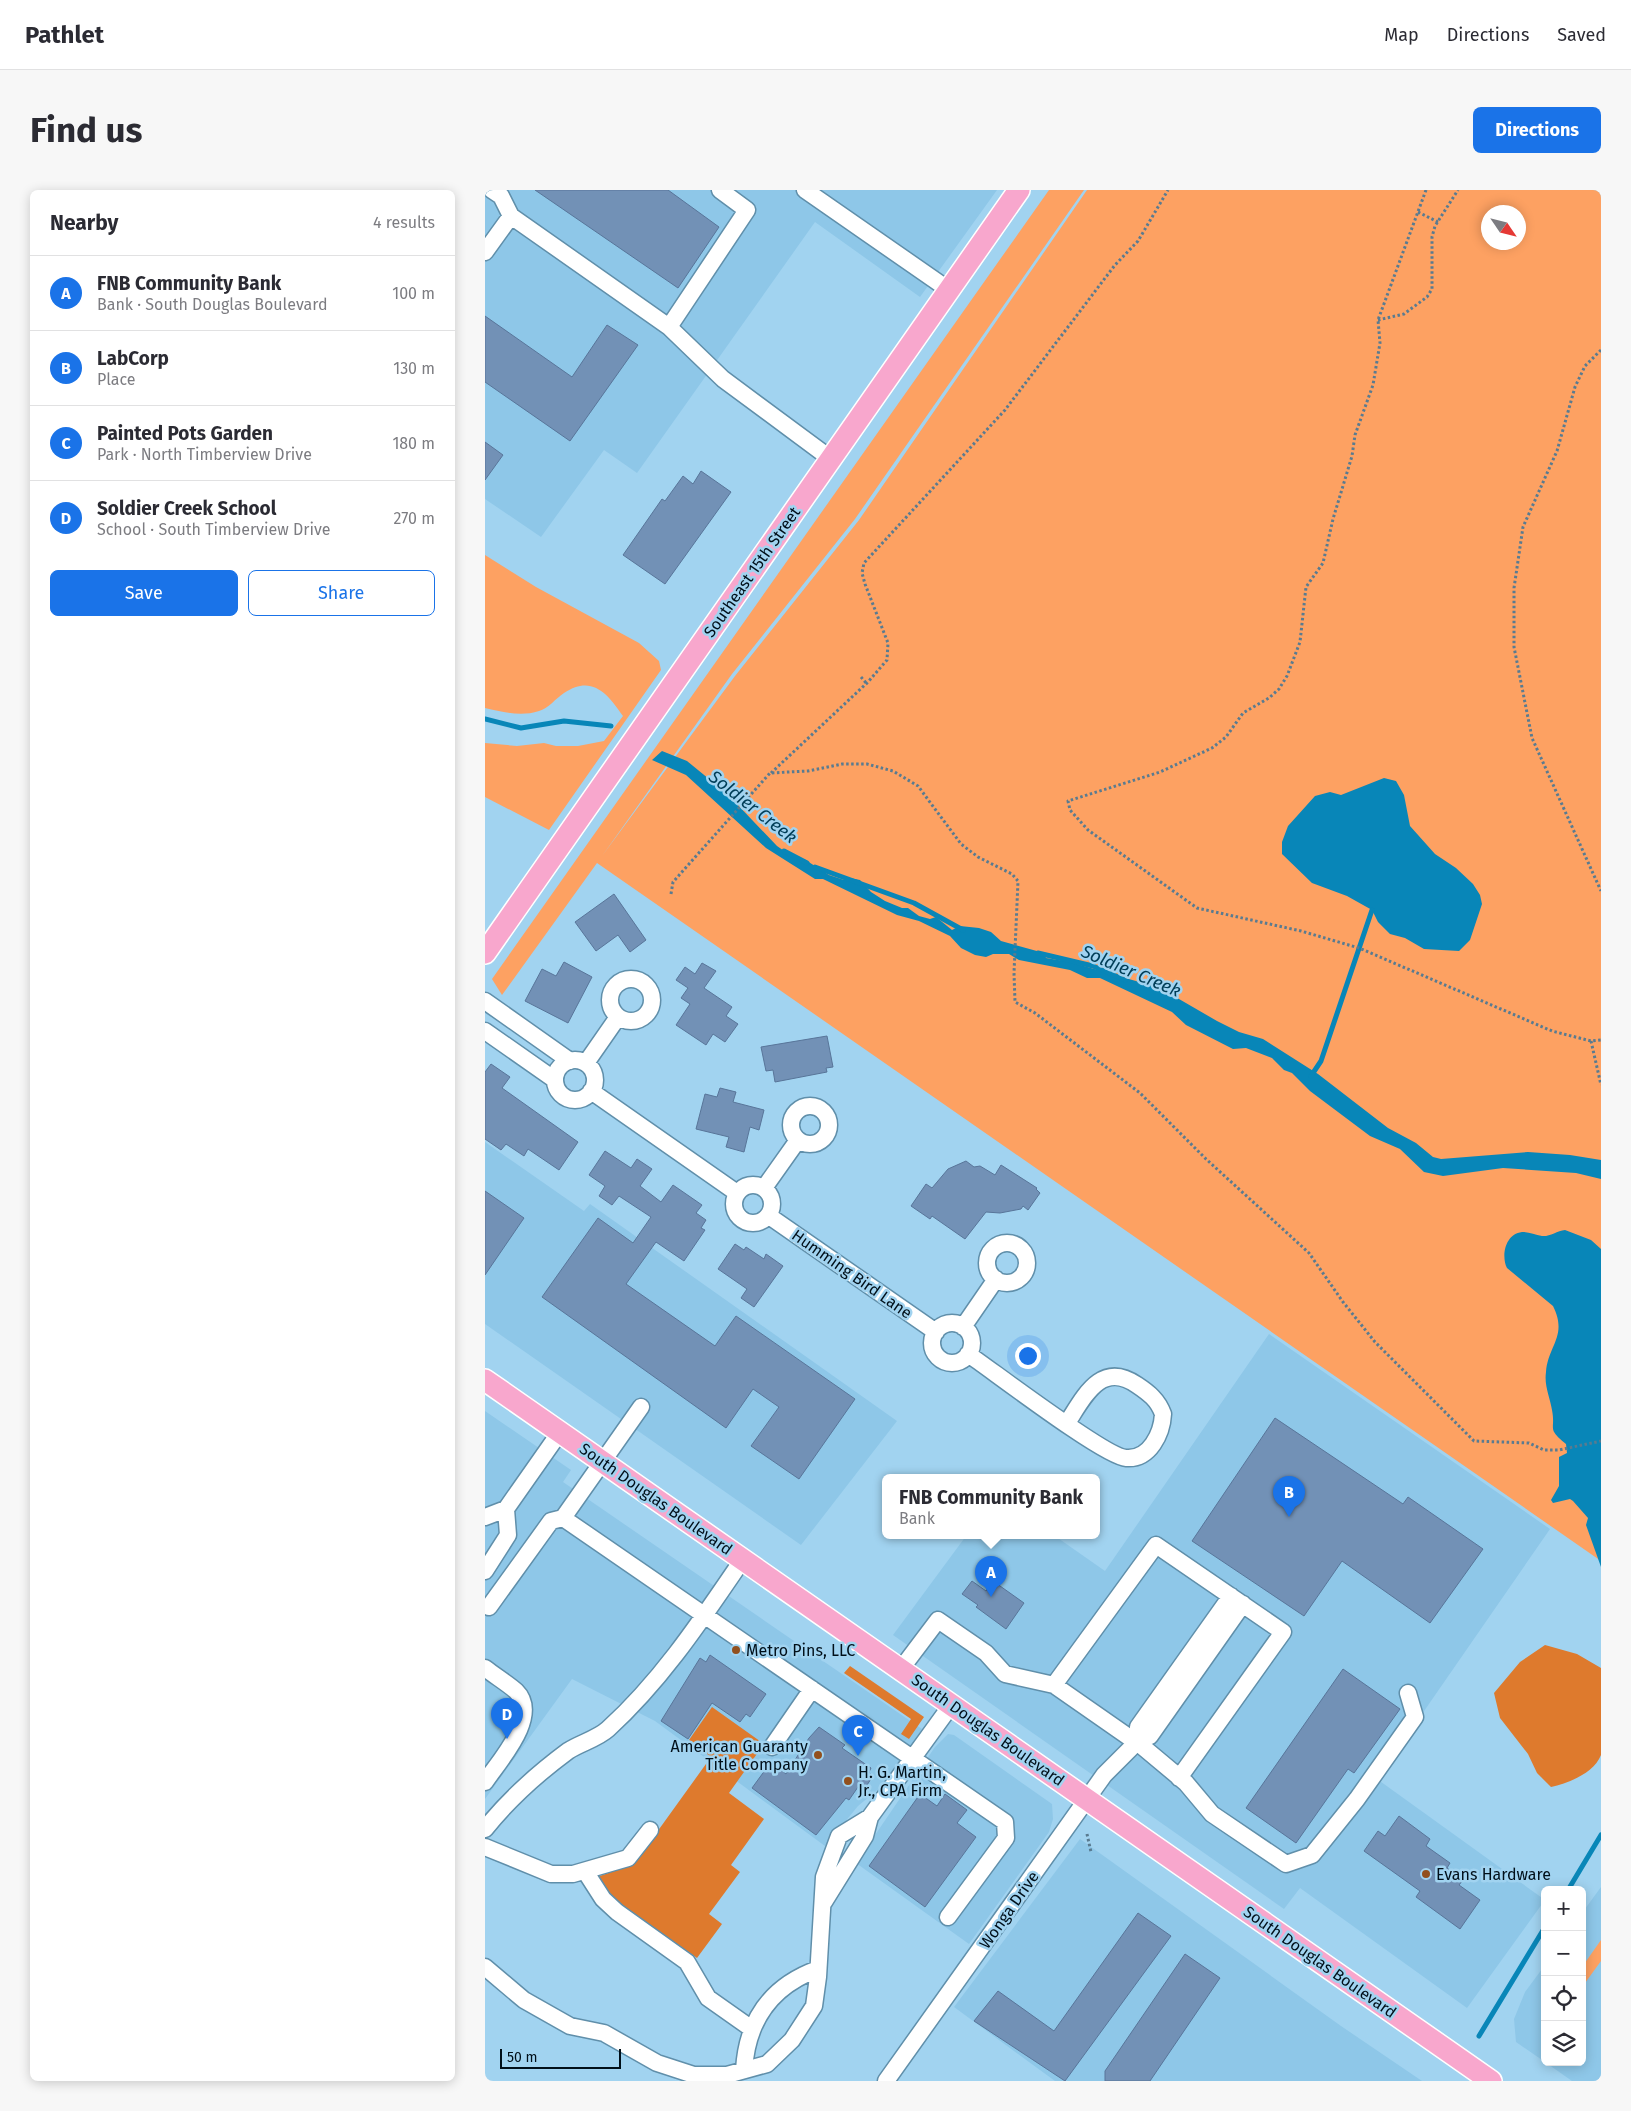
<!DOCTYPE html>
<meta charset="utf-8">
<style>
body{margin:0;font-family:"Fira Sans",sans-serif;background:#f7f7f7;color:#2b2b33}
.controls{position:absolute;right:15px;bottom:15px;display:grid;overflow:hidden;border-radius:8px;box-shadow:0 2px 12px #0003}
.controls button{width:45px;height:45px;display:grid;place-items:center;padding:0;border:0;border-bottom:1px solid #e1e1e2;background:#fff;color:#2b2b33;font:25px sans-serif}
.compass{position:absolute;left:996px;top:15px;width:45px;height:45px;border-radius:50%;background:#fff;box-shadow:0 2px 12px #0003;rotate:125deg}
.scale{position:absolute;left:15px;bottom:12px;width:121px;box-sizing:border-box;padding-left:5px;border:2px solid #000f19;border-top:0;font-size:14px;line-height:18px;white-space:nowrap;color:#000f19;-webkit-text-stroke:4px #a1d3f0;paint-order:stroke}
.you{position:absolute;left:542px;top:1165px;width:18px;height:18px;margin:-12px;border:4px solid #fff;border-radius:50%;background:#1a73e8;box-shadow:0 0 0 8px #1a73e833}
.badge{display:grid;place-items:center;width:32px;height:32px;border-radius:50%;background:#1a73e8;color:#fff;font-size:16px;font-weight:700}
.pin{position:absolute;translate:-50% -41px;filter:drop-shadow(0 1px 2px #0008)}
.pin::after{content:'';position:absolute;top:26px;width:18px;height:15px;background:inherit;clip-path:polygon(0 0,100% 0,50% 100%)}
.popup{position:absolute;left:397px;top:1284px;width:218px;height:65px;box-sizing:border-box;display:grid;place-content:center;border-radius:8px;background:#fff;filter:drop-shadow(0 1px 4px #0005);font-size:16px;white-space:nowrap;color:#7c7c81}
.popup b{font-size:19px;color:#2b2b33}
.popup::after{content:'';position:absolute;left:50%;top:100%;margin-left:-10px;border:10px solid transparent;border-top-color:#fff}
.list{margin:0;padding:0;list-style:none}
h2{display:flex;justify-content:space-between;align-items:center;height:65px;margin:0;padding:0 20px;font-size:21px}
h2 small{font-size:16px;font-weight:400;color:#7c7c81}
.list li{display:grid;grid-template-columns:32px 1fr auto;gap:15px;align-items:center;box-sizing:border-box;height:75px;padding:0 20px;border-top:1px solid #e1e1e2}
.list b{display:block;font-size:19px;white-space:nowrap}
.list p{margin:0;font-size:16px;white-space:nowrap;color:#7c7c81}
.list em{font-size:16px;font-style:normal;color:#7c7c81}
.actions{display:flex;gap:10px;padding:15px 20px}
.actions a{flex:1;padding:11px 0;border:1px solid #1a73e8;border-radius:8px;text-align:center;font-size:18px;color:#1a73e8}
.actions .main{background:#1a73e8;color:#fff}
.icon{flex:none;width:28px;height:28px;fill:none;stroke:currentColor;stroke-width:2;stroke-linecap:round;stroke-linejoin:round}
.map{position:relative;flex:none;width:1116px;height:1891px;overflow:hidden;border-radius:8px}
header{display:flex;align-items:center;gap:30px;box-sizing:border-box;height:70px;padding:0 25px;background:#fff;border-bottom:1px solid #e1e1e2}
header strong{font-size:24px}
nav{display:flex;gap:28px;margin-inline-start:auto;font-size:18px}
.intro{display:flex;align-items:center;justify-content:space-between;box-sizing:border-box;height:120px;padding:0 30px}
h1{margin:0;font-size:35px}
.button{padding:12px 22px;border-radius:8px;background:#1a73e8;color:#fff;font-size:18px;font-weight:700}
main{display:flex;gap:30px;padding:0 30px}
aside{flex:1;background:#fff;border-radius:8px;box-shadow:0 2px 12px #0003}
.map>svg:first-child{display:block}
.built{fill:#8ec7e8}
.green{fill:#fda162;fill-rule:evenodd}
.forest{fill:#de7a2d}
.water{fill:#0886b8}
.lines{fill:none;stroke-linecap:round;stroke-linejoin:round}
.stream{stroke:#0886b8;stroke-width:5}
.building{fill:#7291b6;stroke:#587599}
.minor-casing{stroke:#608faa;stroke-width:19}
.major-casing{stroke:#fff;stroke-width:24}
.path{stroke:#597b90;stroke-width:3;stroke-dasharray:2.5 2.5;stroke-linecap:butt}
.minor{stroke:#fff;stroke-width:16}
.major{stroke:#f8a7cd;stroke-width:21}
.poi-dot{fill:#92501e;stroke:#a1d3f0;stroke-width:2}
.labels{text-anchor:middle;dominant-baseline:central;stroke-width:5;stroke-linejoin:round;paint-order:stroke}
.street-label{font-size:16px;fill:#000f19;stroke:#a1d3f0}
.poi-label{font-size:16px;fill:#000f19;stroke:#a1d3f0;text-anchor:start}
.water-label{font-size:18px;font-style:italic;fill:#003d57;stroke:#a1d3f0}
</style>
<header>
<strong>Pathlet</strong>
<nav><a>Map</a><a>Directions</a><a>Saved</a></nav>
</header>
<div class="intro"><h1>Find us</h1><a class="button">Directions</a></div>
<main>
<aside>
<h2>Nearby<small>4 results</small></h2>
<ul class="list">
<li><span class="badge">A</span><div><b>FNB Community Bank</b><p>Bank · South Douglas Boulevard</p></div><em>100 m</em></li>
<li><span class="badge">B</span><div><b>LabCorp</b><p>Place</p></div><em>130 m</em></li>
<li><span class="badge">C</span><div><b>Painted Pots Garden</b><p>Park · North Timberview Drive</p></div><em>180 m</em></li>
<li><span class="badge">D</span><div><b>Soldier Creek School</b><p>School · South Timberview Drive</p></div><em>270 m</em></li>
</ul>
<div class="actions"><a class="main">Save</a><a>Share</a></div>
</aside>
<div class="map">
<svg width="1116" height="1891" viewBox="0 0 1116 1891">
<rect width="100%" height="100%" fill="#a1d3f0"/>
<!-- built -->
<path class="built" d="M0,0H512L435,107L330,32L152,283L119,260L56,347L0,309V290L18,265L0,252Z
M0,952L99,1021L105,1014L412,1231L316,1355L0,1134Z
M784,1144L1065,1339L892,1589L1060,1710L982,1818L815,1698L799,1719L408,1445L481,1346H570L620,1381Z
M0,1221L86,1280L78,1292L437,1539L402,1592L373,1616L340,1656L170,1531L87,1489L0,1609Z
M463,1544L469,1545L567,1614L568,1629L564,1642L484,1754L371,1673L450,1557Z
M595,1649L856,1836L937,1891H570L469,1817Z
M1116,1697V1891H1087L1060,1872H1097V1723Z
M1060,1775V1872L1031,1852L1029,1829L1040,1802Z"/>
<!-- green -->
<path class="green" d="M564,0H599L370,329L247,484L117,666L250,486L374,330L602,0H1116V1371L112,673L17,805L7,789ZM1004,22H1034V52H1004Z
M0,365L51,397L154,453L174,471L176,480L64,640L0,607V553L32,556L59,553L71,556H93L119,551L138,526C123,504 107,484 79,503C71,508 63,519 54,521C36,527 18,522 0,518Z
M1116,1750V1771L1100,1793L1097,1791V1777Z"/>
<!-- forest -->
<path class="forest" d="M1060,1455L1092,1464L1116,1478V1565C1109,1583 1084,1593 1066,1597L1052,1583L1043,1564L1015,1528L1009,1503L1035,1472Z
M365,1476L439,1527L424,1549L416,1544L426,1529L359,1483Z
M227,1517L279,1554L244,1603L279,1629L246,1675L255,1682L224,1724L237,1734L212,1768L124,1706L112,1687L149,1674L226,1567L204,1550Z"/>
<!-- water -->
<path class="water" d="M177,561L202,571L224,589L229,590L292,656L312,670L319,669L344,685L359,690L365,688L375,690L386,702L400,711L417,718H423L434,726L445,729L451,727L467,740L475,736L494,738L506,742L516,751L559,763L561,768L585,772L675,798L732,831L754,842L778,849L833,884L903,938L931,953L948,967L956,969L1043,962L1085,965L1116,970V989L1091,983L1018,978L958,986L939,982L915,959L885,946L825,901L807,883L799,880L787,868L761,858L748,859L701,835L687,822L615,788H602L585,780L534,770L524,764H508L501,767L490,765L476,758L465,746L434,731L412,725L338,689H330L281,658L201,585L167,570Z
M899,588L911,591L919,605L925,636L950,664L971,678L988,694L995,705L997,714L985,750L974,761L939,759L920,748L905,744L893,732L887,720L862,706L827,693L797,664V652L803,636L830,606L845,602L856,605Z
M1080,1040L1106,1050L1116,1059V1377L1101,1335L1103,1328L1088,1311L1085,1309L1068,1313L1066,1310L1074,1296V1267L1082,1263L1081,1254C1061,1237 1071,1241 1067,1220C1065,1207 1059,1196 1061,1182C1063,1155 1083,1146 1068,1116L1022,1078C1016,1066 1020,1044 1037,1042C1044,1042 1050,1045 1057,1046C1064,1047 1072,1041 1080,1040Z"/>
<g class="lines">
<!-- stream -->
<path class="stream" d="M0,529L36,538L79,531L126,536
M299,661L322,673
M330,677L429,713L478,740
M553,763L608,776L640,790
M826,886L836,871L887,720
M1083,1700L1116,1645
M994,1846L1060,1737"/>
</g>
<!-- building -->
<path class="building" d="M50,0H183L234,37L193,98Z
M0,126L87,187L122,135L153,155L85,251L0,192Z
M0,252L18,265L0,290Z
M216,281L246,302L180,394L138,365L177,309L180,311L198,286L208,294Z
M129,704L161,750L145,762L133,745L111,761L90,732Z
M79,772L107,787L83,833L40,811L57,779L71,786Z
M217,773L231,781L219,798L247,817L241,826L253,834L240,852L228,844L221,855L191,835L205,814L196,808L203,798L191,790L200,777L210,784Z
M342,846L348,877L341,878L342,882L290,892L288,880L281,881L276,857Z
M6,874L25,887L17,898L93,952L74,980L43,959L39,966L21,954L16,960L0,949V882Z
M235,898L251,902L248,912L279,920L274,940L265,937L259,962L241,957L244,947L211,939L220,904L232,907Z
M120,961L146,978L152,969L167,979L155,996L176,1012L188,995L217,1015L211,1023L221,1030L216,1038L220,1040L199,1071L171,1052L141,1094L230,1156L251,1126L370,1209L314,1289L266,1256L294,1217L268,1199L241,1238L57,1107L113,1028L148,1053L166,1027L134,1006L127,1015L114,1006L120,996L104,985Z
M481,971L489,977L495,976L510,985L516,975L552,998L551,999L555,1003L543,1020L538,1016L536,1019L515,1023L501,1022L480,1049L447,1026L445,1029L426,1016L441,994L447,998L463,979Z
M0,1001L39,1028L0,1085Z
M250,1054L259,1060L261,1057L279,1069L281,1064L298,1076L269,1117L256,1108L262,1099L233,1079Z
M790,1228L918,1314L923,1307L998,1359L945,1433L857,1371L819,1426L707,1351Z
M487,1391L501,1401L508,1391L539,1413L521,1439L491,1417L493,1415L477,1404Z
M225,1465L281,1504L265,1527L261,1524L255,1532L227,1513L203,1549L176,1531L215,1468L221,1472Z
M858,1479L915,1519L869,1583L863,1579L811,1653L761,1618Z
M334,1537L360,1555L357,1558L386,1578L384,1582L388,1586L378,1601L373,1597L364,1610L361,1608L331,1645L267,1598L286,1572L301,1584L324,1548Z
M435,1604L452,1616L460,1604L482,1620L472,1633L491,1647L440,1717L384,1676Z
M914,1626L945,1649L941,1656L965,1673L962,1678L978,1690L974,1695L995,1710L975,1739L931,1707L935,1701L879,1661L893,1641L900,1646Z
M653,1723L686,1746L580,1891L489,1831L513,1801L569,1841Z
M700,1764L735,1788L665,1891H620V1881Z"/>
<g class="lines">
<defs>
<path id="minor" d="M7,0L16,6L26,26
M320,0L464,100
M0,62L26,26L184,137L238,189L346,269
M184,137L262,20L235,0
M125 810a21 21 0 1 1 42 0a21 21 0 1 1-42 0Z
M0,811L85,871
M0,841L70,890
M70 890a20 20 0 1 1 40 0a20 20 0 1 1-40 0Z
M101,873L133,827
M106,901L252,1003
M306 935a19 19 0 1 1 38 0a19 19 0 1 1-38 0Z
M249 1014a19 19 0 1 1 38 0a19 19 0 1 1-38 0Z
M279,998L313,950
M284,1026L451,1142
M502 1073a20 20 0 1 1 40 0a20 20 0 1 1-40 0Z
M447 1153a20 20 0 1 1 40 0a20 20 0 1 1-40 0Z
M478,1137L511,1089
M483,1164C508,1181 620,1267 641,1268C665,1270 677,1243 678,1224C673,1210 664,1203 652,1195C616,1170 599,1207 582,1233
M0,1327L21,1319L75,1242
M78,1328L520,1632L521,1648L463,1727
M0,1381L23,1345L21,1319
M4,1417L66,1331L78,1328L156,1217
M0,1478C10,1486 22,1493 31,1501C56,1526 14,1571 0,1592
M416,1479L453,1430L501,1463L520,1484L569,1495
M655,1549L665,1546L758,1414
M655,1549L653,1537L746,1406
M287,1557L327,1499
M694,1588L798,1442L671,1355L569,1495L658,1557L701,1593L727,1624L801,1674L827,1665L872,1609L930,1527L923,1503
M0,1639C24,1609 52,1584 83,1561C95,1553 112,1549 123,1539C177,1490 217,1429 258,1369
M0,1657L66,1684H88L143,1668L165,1640
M100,1681L118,1709L132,1722L202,1772L223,1808L267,1839
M339,1712L380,1646L385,1627
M0,1777L39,1810L85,1836L119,1843L172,1873L209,1885H242L282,1874L307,1850L329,1816L333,1787L339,1687L354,1646L385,1627L467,1514
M259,1880C262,1830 286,1796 333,1779
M401,1891L619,1585L655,1549"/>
<path id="major" d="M0,763L534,0
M0,1190L1006,1891"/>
</defs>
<!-- minor casing -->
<use href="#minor" class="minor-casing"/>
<!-- major casing -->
<use href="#major" class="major-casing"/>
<!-- path -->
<path class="path" d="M941,0L893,130L895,153L888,195L870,245L867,266L848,329L838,373L821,397L815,452L802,486L794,499L784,508L758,523L741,547L727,558L675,582L583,611L585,620L603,640L712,718L816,741L874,758L1067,841L1106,851L1116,850
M933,22L953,32
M893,130L919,124L942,107L947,99V47L950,36L973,0
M1116,160L1100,176L1090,197L1072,261L1038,337L1029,398V457L1047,548L1116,701
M376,487L382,494
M286,583L383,492L402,470L403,453L380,394L377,383L379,373L520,220L630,75L653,51L683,0
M186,704L188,692L285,583L323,581L357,574H382L408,581L433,596L476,654L493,667L527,684L533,691L529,783L530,812L550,823L655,903L721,969L824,1063L858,1112L890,1152L989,1251L1044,1253L1059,1260H1074L1116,1251
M1106,851L1116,895
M602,1644L606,1662"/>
<!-- minor -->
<use href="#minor" class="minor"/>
<!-- major -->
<use href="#major" class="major"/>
</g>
<!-- markers -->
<g class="poi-dot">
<circle cx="251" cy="1460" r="5"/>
<circle cx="333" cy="1565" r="5"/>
<circle cx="363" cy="1591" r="5"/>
<circle cx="941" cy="1684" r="5"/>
</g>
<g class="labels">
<!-- street labels -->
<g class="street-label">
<text transform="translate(267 382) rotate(-55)">Southeast 15th Street</text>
<text transform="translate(367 1084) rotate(35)">Humming Bird Lane</text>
<text transform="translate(171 1309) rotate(35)">South Douglas Boulevard</text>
<text transform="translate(503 1540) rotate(35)">South Douglas Boulevard</text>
<text transform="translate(524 1720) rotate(-55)">Wonga Drive</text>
<text transform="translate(835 1772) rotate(35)">South Douglas Boulevard</text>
</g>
<!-- poi labels -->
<g class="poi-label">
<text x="261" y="1460">Metro Pins, LLC</text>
<text x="323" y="1556" text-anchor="end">American Guaranty<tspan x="323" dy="18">Title Company</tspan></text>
<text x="373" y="1582">H. G. Martin,<tspan x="373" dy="18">Jr., CPA Firm</tspan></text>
<text x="951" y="1684">Evans Hardware</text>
</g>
<!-- water labels -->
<g class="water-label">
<text transform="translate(268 617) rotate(38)">Soldier Creek</text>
<text transform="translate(646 781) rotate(23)">Soldier Creek</text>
</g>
</g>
</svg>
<div class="controls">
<button>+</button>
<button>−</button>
<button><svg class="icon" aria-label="locate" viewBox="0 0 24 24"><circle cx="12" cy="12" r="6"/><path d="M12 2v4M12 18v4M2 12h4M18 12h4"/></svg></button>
<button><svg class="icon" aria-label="layers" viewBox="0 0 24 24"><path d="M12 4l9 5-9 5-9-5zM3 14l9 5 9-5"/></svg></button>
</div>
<svg class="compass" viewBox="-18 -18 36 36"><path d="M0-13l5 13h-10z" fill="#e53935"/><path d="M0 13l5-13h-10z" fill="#7c7c81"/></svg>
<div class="scale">50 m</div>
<div class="you"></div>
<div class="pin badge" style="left:506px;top:1407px">A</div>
<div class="popup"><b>FNB Community Bank</b>Bank</div>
<div class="pin badge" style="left:804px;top:1327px">B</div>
<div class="pin badge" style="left:373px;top:1566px">C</div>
<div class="pin badge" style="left:22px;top:1549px">D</div>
</div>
</main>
